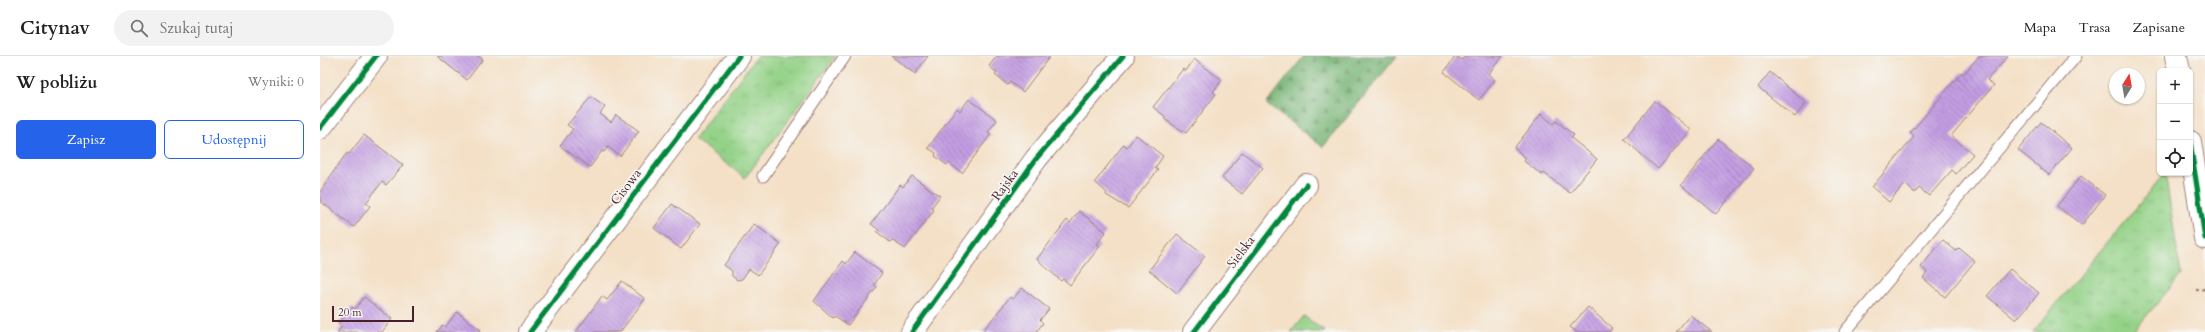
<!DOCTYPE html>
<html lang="pl">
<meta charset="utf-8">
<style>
body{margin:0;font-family:Cardo,serif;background:#f2f2f2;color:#222}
.controls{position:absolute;right:12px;top:12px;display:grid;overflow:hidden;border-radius:6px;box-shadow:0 1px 3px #0004}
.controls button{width:36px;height:36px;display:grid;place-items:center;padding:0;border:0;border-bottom:1px solid #e0e0e0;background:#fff;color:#222;font:20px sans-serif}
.compass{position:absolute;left:1789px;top:12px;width:36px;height:36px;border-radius:50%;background:#fff;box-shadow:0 1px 3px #0004;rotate:11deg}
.scale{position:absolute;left:12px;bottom:10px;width:82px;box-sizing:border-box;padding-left:4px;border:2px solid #4a1f2b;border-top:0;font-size:11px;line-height:14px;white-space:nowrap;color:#4a1f2b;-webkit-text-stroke:3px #f6f6f2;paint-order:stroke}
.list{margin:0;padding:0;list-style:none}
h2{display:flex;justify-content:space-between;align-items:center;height:52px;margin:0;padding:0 16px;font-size:17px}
h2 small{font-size:13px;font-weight:400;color:#767676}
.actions{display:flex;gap:8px;padding:12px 16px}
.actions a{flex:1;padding:9px 0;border:1px solid #2563eb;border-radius:6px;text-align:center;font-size:14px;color:#2563eb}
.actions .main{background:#2563eb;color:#fff}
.icon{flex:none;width:22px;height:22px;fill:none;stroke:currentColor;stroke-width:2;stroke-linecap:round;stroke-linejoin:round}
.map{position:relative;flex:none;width:1885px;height:276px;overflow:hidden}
header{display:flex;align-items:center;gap:24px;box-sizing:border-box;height:56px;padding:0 20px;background:#fff;border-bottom:1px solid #e0e0e0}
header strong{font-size:19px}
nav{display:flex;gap:22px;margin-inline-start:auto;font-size:14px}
.search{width:280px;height:36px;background:#f2f2f2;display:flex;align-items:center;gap:10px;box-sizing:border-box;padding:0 14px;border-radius:22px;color:#767676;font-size:15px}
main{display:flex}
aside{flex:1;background:#fff}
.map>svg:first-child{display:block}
.grass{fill:url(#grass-tufts);stroke:#6f785a}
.forest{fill:url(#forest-firs);stroke:#606a50}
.pitch{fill:#94d288;stroke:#6f785a}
.building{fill:url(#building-back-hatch)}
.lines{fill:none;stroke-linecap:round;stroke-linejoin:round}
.service-casing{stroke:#9f8078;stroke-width:13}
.minor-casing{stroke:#9f8078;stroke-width:24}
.tertiary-casing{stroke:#9f8078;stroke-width:24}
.path{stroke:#9f8078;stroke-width:2.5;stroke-dasharray:3 3;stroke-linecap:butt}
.service{stroke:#fff;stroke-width:11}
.minor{stroke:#fff;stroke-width:22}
.tertiary{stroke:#fff;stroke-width:22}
.cycleway-casing{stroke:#f6f6f2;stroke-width:8}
.cycleway{stroke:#00873e;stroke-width:5}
.labels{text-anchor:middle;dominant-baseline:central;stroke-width:3.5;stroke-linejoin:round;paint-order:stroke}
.street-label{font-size:13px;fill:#4a1f2b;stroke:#f6f6f2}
</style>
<header>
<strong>Citynav</strong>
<div class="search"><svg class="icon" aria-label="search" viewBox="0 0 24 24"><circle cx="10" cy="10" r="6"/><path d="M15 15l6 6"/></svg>Szukaj tutaj</div>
<nav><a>Mapa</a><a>Trasa</a><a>Zapisane</a></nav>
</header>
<main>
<aside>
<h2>W pobliżu<small>Wyniki: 0</small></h2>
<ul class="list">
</ul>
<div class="actions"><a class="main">Zapisz</a><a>Udostępnij</a></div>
</aside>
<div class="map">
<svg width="1885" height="276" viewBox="0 0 1885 276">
<defs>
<pattern id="grass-tufts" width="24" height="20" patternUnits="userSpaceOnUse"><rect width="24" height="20" fill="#94d288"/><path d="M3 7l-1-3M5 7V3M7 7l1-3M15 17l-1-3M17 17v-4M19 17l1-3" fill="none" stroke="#81b476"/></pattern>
<pattern id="forest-firs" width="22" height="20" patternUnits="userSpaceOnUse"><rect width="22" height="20" fill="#77b474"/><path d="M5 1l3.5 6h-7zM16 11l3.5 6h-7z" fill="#64925f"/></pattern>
<pattern id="building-back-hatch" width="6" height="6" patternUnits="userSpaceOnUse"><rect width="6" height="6" fill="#c39ee2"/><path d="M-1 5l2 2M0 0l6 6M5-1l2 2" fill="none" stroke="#a080b7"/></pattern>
</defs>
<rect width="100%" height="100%" fill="#f6f6f2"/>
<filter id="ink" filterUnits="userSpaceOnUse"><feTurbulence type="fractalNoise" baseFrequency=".025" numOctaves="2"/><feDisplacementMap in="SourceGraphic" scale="8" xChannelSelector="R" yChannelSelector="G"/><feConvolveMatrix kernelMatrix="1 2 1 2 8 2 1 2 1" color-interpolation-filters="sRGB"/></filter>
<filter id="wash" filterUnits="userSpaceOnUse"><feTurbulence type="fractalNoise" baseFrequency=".012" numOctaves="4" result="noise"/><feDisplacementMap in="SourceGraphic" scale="16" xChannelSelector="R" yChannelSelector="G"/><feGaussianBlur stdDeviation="0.9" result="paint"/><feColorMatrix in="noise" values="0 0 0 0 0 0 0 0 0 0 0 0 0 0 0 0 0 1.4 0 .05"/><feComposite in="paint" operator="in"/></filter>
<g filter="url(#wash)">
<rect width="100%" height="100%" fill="#f4e0c6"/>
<!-- grass -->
<path class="grass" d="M437,0H516L425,122L374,83Z
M1845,117L1861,219L1813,276H1713Z"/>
<!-- forest -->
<path class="forest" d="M984,0H1077L1003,91L946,48Z"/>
<!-- pitch -->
<path class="pitch" d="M984,260L1005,276H971Z"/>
<g id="blocks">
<!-- building -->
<path class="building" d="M117,0H158L163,3L147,24Z
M571,0H608L595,18Z
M677,0H730L703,36L690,26L688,29L675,19L677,17L669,10Z
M1136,0L1142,4L1145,0H1183L1168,18L1175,24L1159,44L1124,16Z
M1659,0H1688L1667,24L1674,29L1631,80L1653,98L1636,118L1632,114L1609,140L1599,132L1595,137L1585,128L1569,146L1552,131L1594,81L1590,77L1642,16L1644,18Z
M874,3L902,24L893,36L896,38L866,77L844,63L846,61L833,51L863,13L866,15Z
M1450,16L1486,47L1475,61L1438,31Z
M271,41L285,51L280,58L291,66L296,59L319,75L300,100L288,91L284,96L282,95L270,111L240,90L253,73L247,69Z
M649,43L677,64L668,76L671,78L642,117L629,107L627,109L615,100L616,97L608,92L637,52L640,55Z
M1335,45L1371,74L1338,113L1304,83Z
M1221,58L1233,68L1236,65L1254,79L1251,82L1277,103L1250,137L1224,117L1222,119L1204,105L1206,102L1194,92Z
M1721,66L1752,92L1729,119L1698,94Z
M44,79L83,109L66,129L62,126L46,147L50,150L34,171L0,145V136L18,109L27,97L29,98Z
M816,79L843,100L835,112L838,114L808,152L786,139L787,137L775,126L804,88L807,91Z
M1398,83L1434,112L1396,158L1361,129Z
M922,96L943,112L922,138L902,122Z
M592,120L620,140L611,152L614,154L585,193L572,184L570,186L557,176L559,174L551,168L580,129L583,131Z
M1761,120L1785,139L1762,169L1737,150Z
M352,148L380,168L361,193L334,172Z
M759,155L786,176L777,188L780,190L750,229L743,223L741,225L717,203L747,164L750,167Z
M434,168L461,188L438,219L429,213L422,223L417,224L412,220V215L404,209Z
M857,178L885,200L857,237L829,214Z
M1623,184L1636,195L1639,192L1655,205L1625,241L1603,222L1607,216L1601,211Z
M535,196L562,217L554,229L557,231L528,269L515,260L513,262L494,245L523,205L526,208Z
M1690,213L1719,237L1696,264L1667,240Z
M302,225L325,243L300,276H256L282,240L287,244Z
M702,232L729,253L720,264L723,267L716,276H662L690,241L693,243Z
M44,241L72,263L62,276H17L22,271L18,268L32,251L35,253Z
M1268,251L1292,272L1289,276H1257L1250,271Z
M137,256L161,274L159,276H117L123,269L125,271Z
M1370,259L1392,276H1356Z"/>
</g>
</g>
<g filter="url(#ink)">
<use href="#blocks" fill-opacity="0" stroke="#9f8078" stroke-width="1"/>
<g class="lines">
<defs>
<path id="service" d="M443,120L525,0
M1525,276L1756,0"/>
<path id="minor" d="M0,72L56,0
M210,276L419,0
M592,276L716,103L803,0
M874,276L986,129"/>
<path id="tertiary" d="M1856,0L1859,15
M1870,86L1885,182"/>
</defs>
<!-- service casing -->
<use href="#service" class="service-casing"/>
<!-- minor casing -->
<use href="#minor" class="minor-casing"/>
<!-- tertiary casing -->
<use href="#tertiary" class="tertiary-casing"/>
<!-- path -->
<path class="path" d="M1876,234L1885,233"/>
<!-- service -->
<use href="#service" class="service"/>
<!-- minor -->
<use href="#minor" class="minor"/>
<!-- tertiary -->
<use href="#tertiary" class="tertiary"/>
<defs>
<path id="cycleway" d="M0,72L56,0
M1870,86L1885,182
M210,276L419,0
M592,276L716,103L803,0
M874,276L986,129"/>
</defs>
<!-- cycleway casing -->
<use href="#cycleway" class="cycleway-casing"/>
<!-- cycleway -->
<use href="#cycleway" class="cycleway"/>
</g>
</g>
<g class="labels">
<!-- street labels -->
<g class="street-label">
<text transform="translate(685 129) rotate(-54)">Rajska</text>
<text transform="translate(306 131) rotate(-53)">Cisowa</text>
<text transform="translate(921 196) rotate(-53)">Sielska</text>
</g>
</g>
</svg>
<div class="controls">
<button>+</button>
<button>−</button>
<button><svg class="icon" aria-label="locate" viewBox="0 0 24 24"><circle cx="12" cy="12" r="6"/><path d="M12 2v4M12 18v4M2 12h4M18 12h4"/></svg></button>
</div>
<svg class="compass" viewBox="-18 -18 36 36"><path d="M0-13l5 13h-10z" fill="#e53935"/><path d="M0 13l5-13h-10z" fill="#767676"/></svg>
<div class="scale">20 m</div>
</div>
</main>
